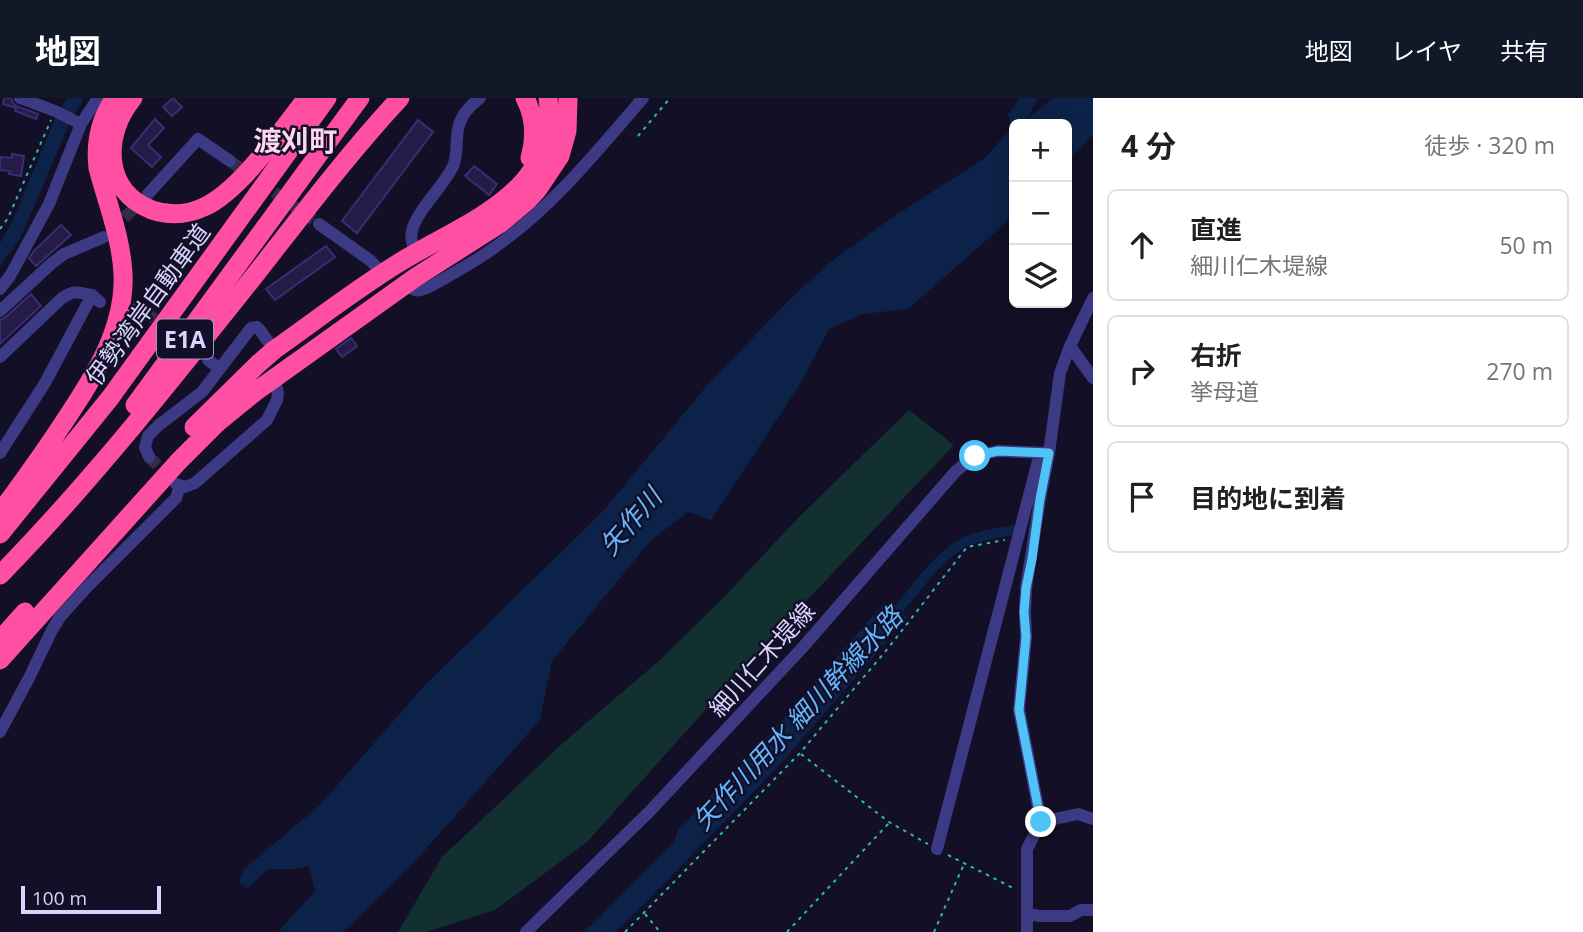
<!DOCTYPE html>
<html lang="ja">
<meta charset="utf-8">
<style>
body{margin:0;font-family:"Open Sans","Noto Sans JP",sans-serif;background:#f6f6f6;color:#202124}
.controls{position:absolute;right:21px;top:21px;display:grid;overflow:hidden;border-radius:10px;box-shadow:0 4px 18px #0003}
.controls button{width:63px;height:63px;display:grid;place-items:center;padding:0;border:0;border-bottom:2px solid #e0e0e0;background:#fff;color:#202124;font:35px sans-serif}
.scale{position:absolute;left:21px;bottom:18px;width:140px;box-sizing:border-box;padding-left:7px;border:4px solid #d9d4ff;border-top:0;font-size:19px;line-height:24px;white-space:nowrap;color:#d9d4ff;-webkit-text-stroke:5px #130f26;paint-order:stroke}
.stop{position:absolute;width:21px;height:21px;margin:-16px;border:5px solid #4fc3f7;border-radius:50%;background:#fff}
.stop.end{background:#4fc3f7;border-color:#fff;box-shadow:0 2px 7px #0008}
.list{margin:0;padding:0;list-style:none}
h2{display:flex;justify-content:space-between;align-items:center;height:91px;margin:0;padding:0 28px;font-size:30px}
h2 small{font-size:23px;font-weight:400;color:#757577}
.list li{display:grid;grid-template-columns:46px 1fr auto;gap:21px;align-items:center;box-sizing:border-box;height:112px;margin:0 14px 14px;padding:0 14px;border:2px solid #e0e0e0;border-radius:10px}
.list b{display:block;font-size:26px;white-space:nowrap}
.list p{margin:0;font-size:23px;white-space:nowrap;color:#757577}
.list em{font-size:23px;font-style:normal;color:#757577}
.icon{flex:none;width:38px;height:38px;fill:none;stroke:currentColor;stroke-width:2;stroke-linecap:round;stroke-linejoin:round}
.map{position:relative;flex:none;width:1093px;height:834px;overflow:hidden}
header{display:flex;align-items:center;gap:42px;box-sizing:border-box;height:98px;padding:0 35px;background:#111827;color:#fff}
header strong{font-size:33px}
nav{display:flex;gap:38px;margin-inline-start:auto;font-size:24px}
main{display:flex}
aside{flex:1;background:#fff}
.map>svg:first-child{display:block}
.green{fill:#12302f}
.water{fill:#0c2248}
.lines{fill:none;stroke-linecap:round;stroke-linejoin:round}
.canal{stroke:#0c2248;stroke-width:10}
.building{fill:#241b47;stroke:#3b2d73;stroke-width:2}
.minor-tunnel{stroke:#312d47;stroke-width:12;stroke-dasharray:12 6;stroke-linecap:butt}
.path{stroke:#2fb8b0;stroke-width:2;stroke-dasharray:3.5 5;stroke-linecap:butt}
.minor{stroke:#3d3a85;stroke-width:12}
.highway{stroke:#ff4fa3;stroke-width:19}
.route{stroke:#4fc3f7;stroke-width:9}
.labels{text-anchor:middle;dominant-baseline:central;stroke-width:5;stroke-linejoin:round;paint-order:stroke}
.shield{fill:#130f26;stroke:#9e99be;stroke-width:2}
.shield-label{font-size:23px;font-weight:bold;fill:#d9d4ff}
.street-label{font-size:24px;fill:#d9d4ff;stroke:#130f26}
.water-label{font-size:26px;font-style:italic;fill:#62b6ff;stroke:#130f26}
.quarter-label{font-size:28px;font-weight:bold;fill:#ffd6f0;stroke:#130f26}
</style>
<header>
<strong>地図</strong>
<nav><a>地図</a><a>レイヤ</a><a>共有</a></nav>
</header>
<main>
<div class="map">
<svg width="1093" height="834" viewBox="0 0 1093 834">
<rect width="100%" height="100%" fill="#130f26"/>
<!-- green -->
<path class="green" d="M909,312L954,347L742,571L587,744L495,812L426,834H398L442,759L564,644L661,561L726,497L798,420Z"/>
<!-- water -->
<path class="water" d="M66,0H84L69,27L20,141L0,168V145L12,124L55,21Z
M1020,0H1038L1027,21L1053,0H1093V37L1067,64V26H1014V118L908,211L863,216L829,231L802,283L711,422L688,414L651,442L552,563L540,622L410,769L343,834H278L315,793L309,768L294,771H269L247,790L239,784L244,771L320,707L423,589L604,412L704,291L787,204L828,166L890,121L985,60L1012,29L1008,16Z
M899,504L905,510L902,514L907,520L778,669L644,806L615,834H581L592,827L675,743L678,731L758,650L884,505L892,512Z"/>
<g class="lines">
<!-- canal -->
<path class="canal" d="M895,515C916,492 938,457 965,444C980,437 997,435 1013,432"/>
</g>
<!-- building -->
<path class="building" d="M4,0H11L13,5L16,8L38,16L36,21L15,13L16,10L3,6Z
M173,0L182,9L172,18L163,9Z
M155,21L164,30L148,47L161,59L152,69L131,50Z
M418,22L433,34L357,135L342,123Z
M12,56L24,58L21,78L9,76L10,73L0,72V59L12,60Z
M474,68L497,86L489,97L465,78Z
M61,127L71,137L36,168L29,160L34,153Z
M326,148L335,159L275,202L266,191Z
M31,196L41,208L0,246V222L6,219Z
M351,240L357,248L342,259L336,251Z"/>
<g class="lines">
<!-- minor-tunnel -->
<path class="minor-tunnel" d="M230,63L319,126
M111,132L143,102
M145,214L188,247
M149,359L171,381"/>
<!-- path -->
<path class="path" d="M638,38L670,0
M0,131L8,120L51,22
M801,656L889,724L928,746
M948,757L1015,791
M645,816L660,834
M625,834L800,655L889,549L967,449L1005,442
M787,834L889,725
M934,834L964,766"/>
<!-- minor -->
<path class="minor" d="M20,0L55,13L81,26
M148,96L198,41L230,63
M319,126L371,163L382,175
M416,155C413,148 410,141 412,133C416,113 444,88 453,68C457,59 456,51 457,41C457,22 466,11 480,0
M406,186C414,194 419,194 429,189C452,176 477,163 498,147C554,107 599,51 643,0
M0,191L10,178L49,106L81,26L98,0
M136,211L145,214
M0,213L51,166L64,156L104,139
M1070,248L1093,280
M0,259L62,200C76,191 78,195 92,197
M208,262L220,271
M0,355L45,285L92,197L100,204
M149,359L145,349L148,338L159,327L202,294L251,230L257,229L260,232L274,252
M176,386L185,389L195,385L267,322L277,302L278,296L276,287L273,282
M0,634L29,580L52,532L60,519L88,488L176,400L180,388
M1041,724L1078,716L1093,721
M937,751L1040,355
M1028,815L1039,818H1070L1081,812H1093
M526,834L650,713L803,549L956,373L975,358L998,353L1049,355
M1027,834V751L1041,724L1019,612L1026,539L1025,514L1026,490L1040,401L1049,355L1060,275L1070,248L1093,200"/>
<!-- highway -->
<path class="highway" d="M133,0C103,36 102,93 152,112C170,118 187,117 204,109C240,93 282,31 307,0
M525,0C535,19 536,39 530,60
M135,307L360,0
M194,329L258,266L274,252C315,223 355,192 397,166C462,125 561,96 548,0
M0,415C19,389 38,363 56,336C88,288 126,235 123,175C121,139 107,104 98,70C95,44 100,21 115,0
M0,436L110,300L327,0
M0,477C92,383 173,280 255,177C302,117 348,56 400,0
M0,542L25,514
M0,562L178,364L218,324L255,294L416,179L501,125L527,103L538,91L560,58L567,33L568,0"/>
</g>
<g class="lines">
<!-- route -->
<path class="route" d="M975,358L998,353L1049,355L1040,401L1032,461L1026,490L1024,514L1026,539L1019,612L1041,724"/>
</g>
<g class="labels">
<!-- shield labels -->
<rect class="shield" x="157" y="221.5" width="56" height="39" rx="5"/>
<g class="shield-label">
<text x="185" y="241">E1A</text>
</g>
<!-- street labels -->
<g class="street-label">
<text transform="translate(147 206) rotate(-54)">伊勢湾岸自動車道</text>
<text transform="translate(761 561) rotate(-48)">細川仁木堤線</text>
</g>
<!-- water labels -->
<g class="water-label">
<text transform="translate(630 423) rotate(-49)">矢作川</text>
<text transform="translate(797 620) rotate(-47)">矢作川用水 細川幹線水路</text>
</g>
<!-- quarter labels -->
<g class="quarter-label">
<text x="295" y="42">渡刈町</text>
</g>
</g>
</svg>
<div class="controls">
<button>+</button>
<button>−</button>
<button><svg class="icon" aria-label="layers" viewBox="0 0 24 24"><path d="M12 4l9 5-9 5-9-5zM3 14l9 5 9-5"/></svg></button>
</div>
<div class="scale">100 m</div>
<div class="stop" style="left:975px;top:358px"></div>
<div class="stop end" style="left:1041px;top:724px"></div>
</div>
<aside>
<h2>4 分<small>徒歩 · 320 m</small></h2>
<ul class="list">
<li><svg class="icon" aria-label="ahead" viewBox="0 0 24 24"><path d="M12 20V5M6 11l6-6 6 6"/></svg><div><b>直進</b><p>細川仁木堤線</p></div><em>50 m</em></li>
<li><svg class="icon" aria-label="right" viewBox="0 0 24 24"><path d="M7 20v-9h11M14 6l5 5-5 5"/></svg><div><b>右折</b><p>挙母道</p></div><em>270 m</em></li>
<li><svg class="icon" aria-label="arrive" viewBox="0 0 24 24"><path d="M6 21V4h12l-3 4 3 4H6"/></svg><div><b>目的地に到着</b></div></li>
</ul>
</aside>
</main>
